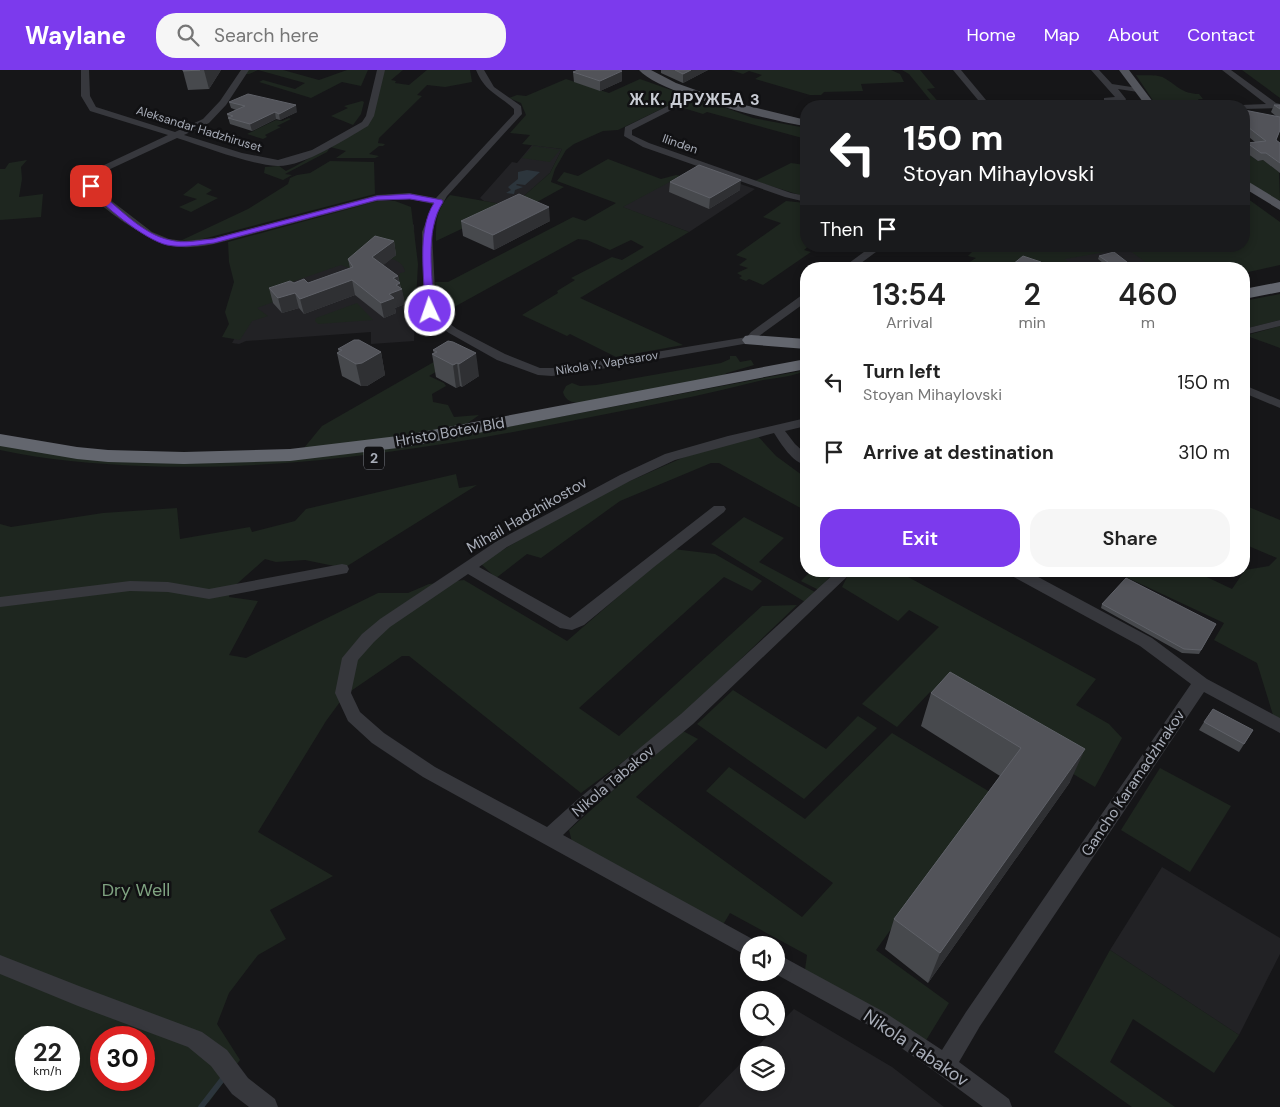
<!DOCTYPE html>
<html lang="en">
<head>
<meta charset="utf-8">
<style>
	:root { --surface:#fff; --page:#f6f6f6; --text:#222; --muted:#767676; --accent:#7c3aed }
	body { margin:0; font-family:"DM Sans",sans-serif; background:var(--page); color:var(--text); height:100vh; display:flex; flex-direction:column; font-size:19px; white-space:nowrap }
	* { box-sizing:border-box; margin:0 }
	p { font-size:16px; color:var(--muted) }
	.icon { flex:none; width:28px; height:28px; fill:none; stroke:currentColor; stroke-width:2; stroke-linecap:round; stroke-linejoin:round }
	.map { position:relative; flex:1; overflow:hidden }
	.panel { position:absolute; left:800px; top:192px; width:450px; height:315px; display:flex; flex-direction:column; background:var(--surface); border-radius:20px; box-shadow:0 2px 8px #0003 }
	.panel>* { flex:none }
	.top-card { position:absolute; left:800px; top:30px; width:450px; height:152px; border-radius:20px; box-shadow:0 2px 8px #0003; background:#202124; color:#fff; overflow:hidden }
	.controls { position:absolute; left:740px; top:866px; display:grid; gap:10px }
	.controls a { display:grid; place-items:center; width:45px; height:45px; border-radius:50%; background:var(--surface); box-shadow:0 2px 8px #0003; font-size:25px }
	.speed { position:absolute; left:15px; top:956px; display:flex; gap:10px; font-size:25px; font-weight:700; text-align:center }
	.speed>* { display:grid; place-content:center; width:65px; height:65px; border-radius:50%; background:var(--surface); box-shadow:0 2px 8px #0003; line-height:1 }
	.speed small { font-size:12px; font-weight:400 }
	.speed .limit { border:8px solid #d22; background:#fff; color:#111 }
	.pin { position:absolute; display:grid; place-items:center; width:42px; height:42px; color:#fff; margin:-21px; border-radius:10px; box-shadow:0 2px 8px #0006 }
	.me { position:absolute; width:55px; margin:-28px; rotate:357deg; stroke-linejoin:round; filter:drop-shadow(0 0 4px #0008) }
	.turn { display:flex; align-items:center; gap:18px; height:105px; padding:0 20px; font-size:22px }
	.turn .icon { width:65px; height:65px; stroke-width:2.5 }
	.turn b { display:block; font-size:35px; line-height:42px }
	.then { display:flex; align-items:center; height:48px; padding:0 20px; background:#0003; gap:10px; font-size:19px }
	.eta { display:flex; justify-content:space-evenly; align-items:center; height:85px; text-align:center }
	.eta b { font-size:30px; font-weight:600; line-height:35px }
	.button { display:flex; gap:10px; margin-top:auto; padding:10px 20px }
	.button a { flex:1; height:58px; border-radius:20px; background:var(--accent); color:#fff; font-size:20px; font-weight:600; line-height:58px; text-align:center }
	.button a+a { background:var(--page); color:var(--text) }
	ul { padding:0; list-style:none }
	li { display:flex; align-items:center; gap:15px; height:70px; padding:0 20px }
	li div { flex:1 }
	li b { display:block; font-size:19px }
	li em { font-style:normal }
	header { display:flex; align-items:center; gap:30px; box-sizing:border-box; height:70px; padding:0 25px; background:var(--accent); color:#fff }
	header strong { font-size:24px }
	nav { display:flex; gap:28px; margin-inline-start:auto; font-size:18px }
	.search { width:350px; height:45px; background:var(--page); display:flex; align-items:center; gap:12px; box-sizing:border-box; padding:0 18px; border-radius:20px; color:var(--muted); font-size:19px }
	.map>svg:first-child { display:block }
	.built { fill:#222225 }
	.green { fill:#1e261f; fill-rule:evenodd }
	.water { fill:#2c353c }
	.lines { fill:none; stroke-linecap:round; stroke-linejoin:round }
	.stream { stroke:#2c353c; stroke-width:5.5 }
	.minor { fill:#37383d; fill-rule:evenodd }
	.major { fill:#53555c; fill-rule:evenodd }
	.highway { fill:#63666e; fill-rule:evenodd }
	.wall { fill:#47494d }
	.shaded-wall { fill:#2f3033 }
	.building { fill:#525359; stroke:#5f6168 }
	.route { fill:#7c3aed; stroke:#51269a }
	.labels { text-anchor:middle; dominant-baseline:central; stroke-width:5; stroke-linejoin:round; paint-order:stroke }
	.far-street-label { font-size:12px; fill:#a8adb8; stroke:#111113 }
	.shield { fill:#111113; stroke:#7b7e86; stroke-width:1 }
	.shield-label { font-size:14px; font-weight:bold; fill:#a8adb8 }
	.street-label { font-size:15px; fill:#a8adb8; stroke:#111113 }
	.far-district-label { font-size:16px; font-weight:bold; letter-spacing:1px; fill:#c9ccd4; stroke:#111113 }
	.near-park-label { font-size:18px; fill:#7fa381; stroke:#111113 }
	.near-street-label { font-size:18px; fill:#a8adb8; stroke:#111113 }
</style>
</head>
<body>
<header>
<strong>Waylane</strong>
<div class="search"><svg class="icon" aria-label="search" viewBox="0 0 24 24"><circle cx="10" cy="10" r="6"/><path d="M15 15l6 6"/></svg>Search here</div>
<nav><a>Home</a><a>Map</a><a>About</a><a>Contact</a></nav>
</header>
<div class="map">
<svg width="1280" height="1037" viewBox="0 0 1280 1037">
	<rect width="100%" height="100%" fill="#161618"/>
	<g class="built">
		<path d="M532,75L562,79L550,103L517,132L501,134L484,131L480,128L512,92L517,93Z"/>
		<path d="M694,98L755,119L689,162L622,137Z"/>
		<path d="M387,134L414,155L416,226L414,271L371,274V262L246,271L239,274L232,273L251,239Z"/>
		<path d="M1052,176H1131L1166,199H1013Z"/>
		<path d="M1162,797L1280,868V884L1239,965L1110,880Z"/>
		<path d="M794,939L892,997L944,1037H698L749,985V1012H776V985H749Z"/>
	</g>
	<g class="green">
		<path d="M246,0H283L319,10L347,0H368L361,16L342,12L311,28L259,12L263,10L295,19L305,13L258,0L249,4H244Z"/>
		<path d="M384,0H403L391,10L396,11L395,13L409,15L427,0H470L472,12L445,17L427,15L417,25L422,26L379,68L378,73L385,74L383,76H379L369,84L379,86L375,88H336L346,81L330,77L327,82L285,104L292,105L283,110L264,103L265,97L279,96L286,101L294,97L367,54Z"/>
		<path d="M731,0H891L900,4L904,12L861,14L863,21L824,22L821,25H810L755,9L762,5L749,1L743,4Z"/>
		<path d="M902,0H920L935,18L927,19L942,36H935L909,4Z"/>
		<path d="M1242,0H1280V28Z"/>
		<path d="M1136,5C1144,6 1158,4 1164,8C1177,15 1182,24 1199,24L1203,29H1198L1201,33L1170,35L1154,32Z"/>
		<path d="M566,9L609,23L640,9L688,26L618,60L603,61L574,74L566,80L555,99L551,112L564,117L537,132L474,153L436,171C436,152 436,139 450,125L501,134L517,132L550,103L562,79L522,74L530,65L510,63L526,45L521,33L509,28L517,25L526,26Z"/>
		<path d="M362,31L364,32L361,44L353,55L331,46L348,38L344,36Z"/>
		<path d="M693,31L713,33L753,48L806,58V69L707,42L703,44L680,37Z"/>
		<path d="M289,48L291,49L277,56L281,57L265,65L267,67L263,69L247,64L276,50L282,51Z"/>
		<path d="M533,76L560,80L550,92L522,88Z"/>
		<path d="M1244,81L1258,91L1263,90L1279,102L1280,130L1270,129L1244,111Z"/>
		<path d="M608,89L661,109L676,105L681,106L623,137L689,162L580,228L683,275L616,287L570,264L567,266L522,245L558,223L557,221L575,210L571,208L612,187L622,190L644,177L631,170L610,180L587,170L578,169L436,247L435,212H448L573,147L585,151L616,133L557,111L564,102L578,106Z"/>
		<path d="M27,90L21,97L22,109L19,127L43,124L41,147L0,150V99H5L9,93Z"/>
		<path d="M330,91L374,92L375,124L195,171H180L248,139L288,114L290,108L297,105L310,103Z"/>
		<path d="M791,93L805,95L806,97V127L755,111Z"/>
		<path d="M198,113L212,120L206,124L218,128L191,142L179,137L197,129L183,125Z"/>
		<path d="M1244,126L1280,152V195L1244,203V199H1155L1129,180H1117L1065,189L1069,193L1049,199L1024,190L1013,199H976L978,197L968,193L976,188L968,186L972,182L956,176H1244Z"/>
		<path d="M378,131H395L411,137L418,194L415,250H408L405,234L399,230L398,209L400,203L405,202C404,195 399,191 392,189L352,199L341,195L286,214L298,223L257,238L268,246L252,251L240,270L222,267L229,254L225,242L234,212L229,192L228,172Z"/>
		<path d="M786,131L806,133V176H809L804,180L811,182L763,215L749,209L746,211L739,208L742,206L737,203L748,198L739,195L747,189L736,185L781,153L763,147Z"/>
		<path d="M1280,224V250L1244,259V231Z"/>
		<path d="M357,233L373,250L318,254L315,251L316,248Z"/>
		<path d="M1280,256V278L1247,266L1244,269V266Z"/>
		<path d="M460,277L470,281L429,306L444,313L446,316L432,324L433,332L448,335L454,347L479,345L461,358L312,380L304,378L322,356Z"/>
		<path d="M730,286H736L740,292L751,290L754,295L727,303L715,309L586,333C575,333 566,333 563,322L566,316L572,313L580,316L596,315L721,293L730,289Z"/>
		<path d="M806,300C797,306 776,308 763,310C733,317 702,325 671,331C498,366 320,403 143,396C94,394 47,390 0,380V374L122,391L443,369Z"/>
		<path d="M755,363L776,386L806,408V441L719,393H711L620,431L541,488L527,484L496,508L480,493L596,426L682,388Z"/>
		<path d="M456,404L459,418L477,415L344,498L305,490L276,492L265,489L230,520L229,527L258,531L229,585L246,588L378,523H408L429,514L464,510L567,571L673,479L715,484L762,511L752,521L724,507L579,638L619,666L762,536L797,535L671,656L581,723L409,586H402L345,625L326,651L258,762L333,806L270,840L286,869L258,885L229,923L217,954L240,990L209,1032L202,1037H0V454L11,457L103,443L177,438L180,469L250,457L252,462L295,451L306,439ZM26,968H69V1010H26ZM101,968H144V1010H101Z"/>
		<path d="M1244,435L1280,450V649L1273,645L1257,593L1214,570L1224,553L1113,501H1194L1232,519L1245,500L1269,496L1277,488L1244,474Z"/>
		<path d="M744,447L784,468L759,492L815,522L805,532L711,474Z"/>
		<path d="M811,501H834L819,520L801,511Z"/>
		<path d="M850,501H897L1096,609L1076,635L1109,654L1122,668L1095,717L1006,664L930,622L897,657L862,634L939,557L909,540L898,551L842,517Z"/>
		<path d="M733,620L826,679L858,646L877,658L804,729L697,654Z"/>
		<path d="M683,661L698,669L636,727L802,847L833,813L706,721L729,697L805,749L892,663L990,722L876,880L949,933L925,972L805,900L807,885L730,843L721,858L573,776L569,760L651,686Z"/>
		<path d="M1160,698L1231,736L1190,802L1121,760Z"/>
		<path d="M1110,880L1239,965L1214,1003L1133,949L1110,992L1175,1037H1132L1054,982Z"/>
	</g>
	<path class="water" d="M527,100L540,102L525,115L517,114L516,115L523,117L515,120L514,124L506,123L511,120L508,117L518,109V102Z"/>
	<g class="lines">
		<path class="stream" d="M201,1037L225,1006"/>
		<g class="minor">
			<path d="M81,0H89L90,26L96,37L175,62L203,49L220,31L241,0H249L226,35L209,53L184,65L242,83L278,90L312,80L362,52L366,46L377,0H385L374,46L368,56C345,69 304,97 277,96C248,94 205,77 177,68L106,101L97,109L96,116L100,122L152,162L169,169L184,171L214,168L377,125L409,123L436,128L514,44V39C498,24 485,22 476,0H484L494,17L521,36L522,44L447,126L439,140L432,162L436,241L438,245L457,259L505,284L540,298H552L589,293L747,267L751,262L802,225L806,224V232L759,266L755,272L589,301L552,306L538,305L497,290L449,263L429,249L424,241L422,162L433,134L409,129L377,131L218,173C202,177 183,179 167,175C150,171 90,133 86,116C86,113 87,111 87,108L100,97L168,65L90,41L81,26Z"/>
			<path d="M953,0H961L991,36H983Z"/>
			<path d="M1091,0H1099L1112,14L1138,18L1142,20L1138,22L1118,19L1126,29L1125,31L1104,32V28L1115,27Z"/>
			<path d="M1222,0H1231L1276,33L1280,34V38L1244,39V36L1241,35L1266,34Z"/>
			<path d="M696,22L703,24L632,60V65L649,73L791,123L806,126V132L785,127L643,77L624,66L625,57Z"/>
			<path d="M872,176H884L853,199H841Z"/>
			<path d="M1280,250V256L1244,265V259Z"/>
			<path d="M1244,315L1280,330V338L1244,323Z"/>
			<path d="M806,348V356L785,361L795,374L806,384V395C792,392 782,375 774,363L675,390L630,411L507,477L479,497L570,548L714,436H724L726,439L724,442L654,497L584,555L572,560L560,558L468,504L390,557L374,572L358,590L351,623L360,642L384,663L435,697L547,757L577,730L681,644L837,501H853L693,654L589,740L563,765L756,871L758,875H749V887L423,707L372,673L348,651L335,623L342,588L362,564L380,549L497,471L620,405L665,384L728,366Z"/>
			<path d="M342,494L347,495L349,499L347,503L209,529L168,522L130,521L0,537V527L130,511L168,512L209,519Z"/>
			<path d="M1008,501H1027L1152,568L1207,609L1280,648V663L1204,622L980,956L959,992L1009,1029L1012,1037H983L937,1003L870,956L772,902H776V885L783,887L884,942L942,980L966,942L1191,614L1140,576L1010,505Z"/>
			<path d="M0,885L79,916L202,962L227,980L248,1008L275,1029L278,1037H249L232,1024L211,996L188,977L78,936L0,904Z"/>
		</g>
		<g class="major">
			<path d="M639,0H651L676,13L724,30L806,50V56C772,51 660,24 639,0Z"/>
			<path d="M1119,0H1129L1156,36H1146Z"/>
			<path d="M1244,109L1280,131V140L1244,118Z"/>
		</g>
		<g class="highway">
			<path d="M1280,212V222L1244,229V219Z"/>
			<path d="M751,265L806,269V279L745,274L742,270L745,266Z"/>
			<path d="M806,289V299L406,377L290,391L184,394L108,392L77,389L0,376V364L77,377L108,380L184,382L290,379L406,365Z"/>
		</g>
	</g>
	<g class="wall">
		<path d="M183,0H221L209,19L188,20L183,1Z"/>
		<path d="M661,0H708L683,13L661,3Z"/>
		<path d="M573,2L622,11L600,21L574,12Z"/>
		<path d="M229,32L297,42L280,50L276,49L252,61L230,54L227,44L236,40L231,38Z"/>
		<path d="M1274,35H1280V60L1276,70L1280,73V103L1263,90L1258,91L1244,81L1247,73L1255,72L1244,63V40L1277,47L1271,42Z"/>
		<path d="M670,112L740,120L709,139L669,122Z"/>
		<path d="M461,151H550L494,180L463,166Z"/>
		<path d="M394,171L396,185L383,195L398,206L405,234L395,238L396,243L384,248L355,225L304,244L299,238L282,243L273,233L269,218L294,213H308L350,198L348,189Z"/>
		<path d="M1099,186L1136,199L1103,193L1098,189Z"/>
		<path d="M448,271L479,306L462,317L460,316L456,318L436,307L432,284H434L433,280Z"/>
		<path d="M338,279L381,282L385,305L367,316H361L342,306L337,283L339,282Z"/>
		<path d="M1102,534L1216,554L1199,584L1182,583L1101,538Z"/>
		<path d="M950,602L1070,712L928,913L885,879L894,849L1000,706L921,656L931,623Z"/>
		<path d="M1204,652L1253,660L1239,682L1199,660Z"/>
	</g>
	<g class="shaded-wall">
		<path d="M204,0H221L209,19Z"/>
		<path d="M691,0H708L683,13V4Z"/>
		<path d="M622,1V11L600,21V11Z"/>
		<path d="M296,35L297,42L280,50L279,44Z"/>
		<path d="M275,42L276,49L252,61L250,54Z"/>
		<path d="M741,110L740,120L709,139L710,128Z"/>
		<path d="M549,137L550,151L494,180L493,165Z"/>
		<path d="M394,171L396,185L375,202L372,187Z"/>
		<path d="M1041,192L1039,199H1032Z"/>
		<path d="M398,206L401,220L402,219L405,234L395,238L396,243L384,248L381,233L389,224L393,208Z"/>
		<path d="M352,210L355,225L304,244L300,229Z"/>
		<path d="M295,223L299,238L282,243L278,228Z"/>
		<path d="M381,282L385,305L367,316H361L356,294Z"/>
		<path d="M476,283L479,306L462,317L459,294Z"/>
		<path d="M457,293L460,316L456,318L453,295Z"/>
		<path d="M1085,679L1070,712L928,913L940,883Z"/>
	</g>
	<g class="building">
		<path d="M183,0H200L183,1Z"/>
		<path d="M578,0H618L622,1L600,11L573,2Z"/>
		<path d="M675,0H691L683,4Z"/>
		<path d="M248,24L296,35L279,44L275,42L250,54L228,48L233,46L227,44L245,36L229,32Z"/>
		<path d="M1274,35H1280V39Z"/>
		<path d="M1244,40L1280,47V60L1276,70L1280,73V93L1266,83H1261L1247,73L1266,71L1244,54Z"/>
		<path d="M699,95L741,110L710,128L670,112Z"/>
		<path d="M519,124L549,137L493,165L461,151Z"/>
		<path d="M375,166L394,171L372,187L398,206L393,208L400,213L396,215L402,219L389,224L394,228L381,233L352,210L300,229L295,223L278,228L269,218L290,211L294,213L304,209L308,213L353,197L348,189Z"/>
		<path d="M1114,182L1136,199H1075L1108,192L1099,186Z"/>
		<path d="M1023,186L1041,192L1032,199H1007Z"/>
		<path d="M354,270H359L381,282L362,293L356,294L337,283L342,280L338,279Z"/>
		<path d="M448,271L453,272L476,283L459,294L457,293L453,295L432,284L437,282L433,280Z"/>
		<path d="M1126,508L1216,554L1201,580L1184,579L1102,534Z"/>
		<path d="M950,602L1085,679L940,883L894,849L1021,678L931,623Z"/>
		<path d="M1213,639L1253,660L1244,674L1204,652Z"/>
	</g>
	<path class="route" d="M88,114H93L99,122C120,139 144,165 170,170C184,174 199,170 213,169L377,126L410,124L442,130L443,132C424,161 433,207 434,241L430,243L425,241C425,209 416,161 434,133L410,129L377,130L214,173C198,175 183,178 167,175C145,170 100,134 87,116Z"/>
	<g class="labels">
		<g class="far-street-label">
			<text transform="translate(199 59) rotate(17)">Aleksandar Hadzhiruset</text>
			<text transform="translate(680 74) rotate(19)">Ilinden</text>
			<text transform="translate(607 293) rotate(-9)">Nikola Y. Vaptsarov</text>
		</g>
		<rect class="shield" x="364" y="376.5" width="20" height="23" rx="4"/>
		<g class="shield-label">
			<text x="374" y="388">2</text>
		</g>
		<g class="street-label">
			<text transform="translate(450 362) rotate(-10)">Hristo Botev Bld</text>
			<text transform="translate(527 445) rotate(-30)">Mihail Hadzhikostov</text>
			<text transform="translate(613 711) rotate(-40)">Nikola Tabakov</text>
			<text transform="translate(1133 713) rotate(-56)">Gancho Karamadzhrakov</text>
		</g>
		<g class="far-district-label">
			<text x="695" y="29">Ж.К. ДРУЖБА 3</text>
		</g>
		<g class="near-park-label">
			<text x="136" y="820">Dry Well</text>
		</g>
		<g class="near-street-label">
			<text transform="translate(916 978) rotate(34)">Nikola Tabakov</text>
		</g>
	</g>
</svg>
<div class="controls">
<a><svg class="icon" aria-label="sound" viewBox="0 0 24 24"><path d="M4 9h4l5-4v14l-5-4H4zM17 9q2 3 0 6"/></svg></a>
<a><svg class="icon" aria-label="search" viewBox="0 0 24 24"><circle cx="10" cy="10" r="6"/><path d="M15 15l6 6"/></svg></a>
<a><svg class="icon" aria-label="layers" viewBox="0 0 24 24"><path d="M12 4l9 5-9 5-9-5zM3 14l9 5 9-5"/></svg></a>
</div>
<div class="speed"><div>22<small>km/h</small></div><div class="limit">30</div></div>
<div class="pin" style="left:91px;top:116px;background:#d93025"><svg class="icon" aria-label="arrive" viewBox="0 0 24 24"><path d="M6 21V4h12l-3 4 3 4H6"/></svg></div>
<svg class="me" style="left:430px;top:241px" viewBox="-20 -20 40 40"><circle r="17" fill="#7c3aed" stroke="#fff" stroke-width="3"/><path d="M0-11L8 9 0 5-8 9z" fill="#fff"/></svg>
<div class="top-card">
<div class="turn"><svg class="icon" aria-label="left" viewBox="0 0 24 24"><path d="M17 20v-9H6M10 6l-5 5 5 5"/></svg><div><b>150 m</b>Stoyan Mihaylovski</div></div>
<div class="then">Then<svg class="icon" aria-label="arrive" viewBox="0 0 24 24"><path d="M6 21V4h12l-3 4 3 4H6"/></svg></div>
</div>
<section class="panel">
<div class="eta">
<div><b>13:54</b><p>Arrival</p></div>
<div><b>2</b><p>min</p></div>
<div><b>460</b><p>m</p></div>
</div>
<ul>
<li><svg class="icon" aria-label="left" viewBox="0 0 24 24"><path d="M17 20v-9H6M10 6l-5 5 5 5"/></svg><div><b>Turn left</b><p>Stoyan Mihaylovski</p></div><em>150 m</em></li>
<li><svg class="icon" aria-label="arrive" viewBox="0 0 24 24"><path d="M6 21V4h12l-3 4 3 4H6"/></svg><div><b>Arrive at destination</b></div><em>310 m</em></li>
</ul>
<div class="button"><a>Exit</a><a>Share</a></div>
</section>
</div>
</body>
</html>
